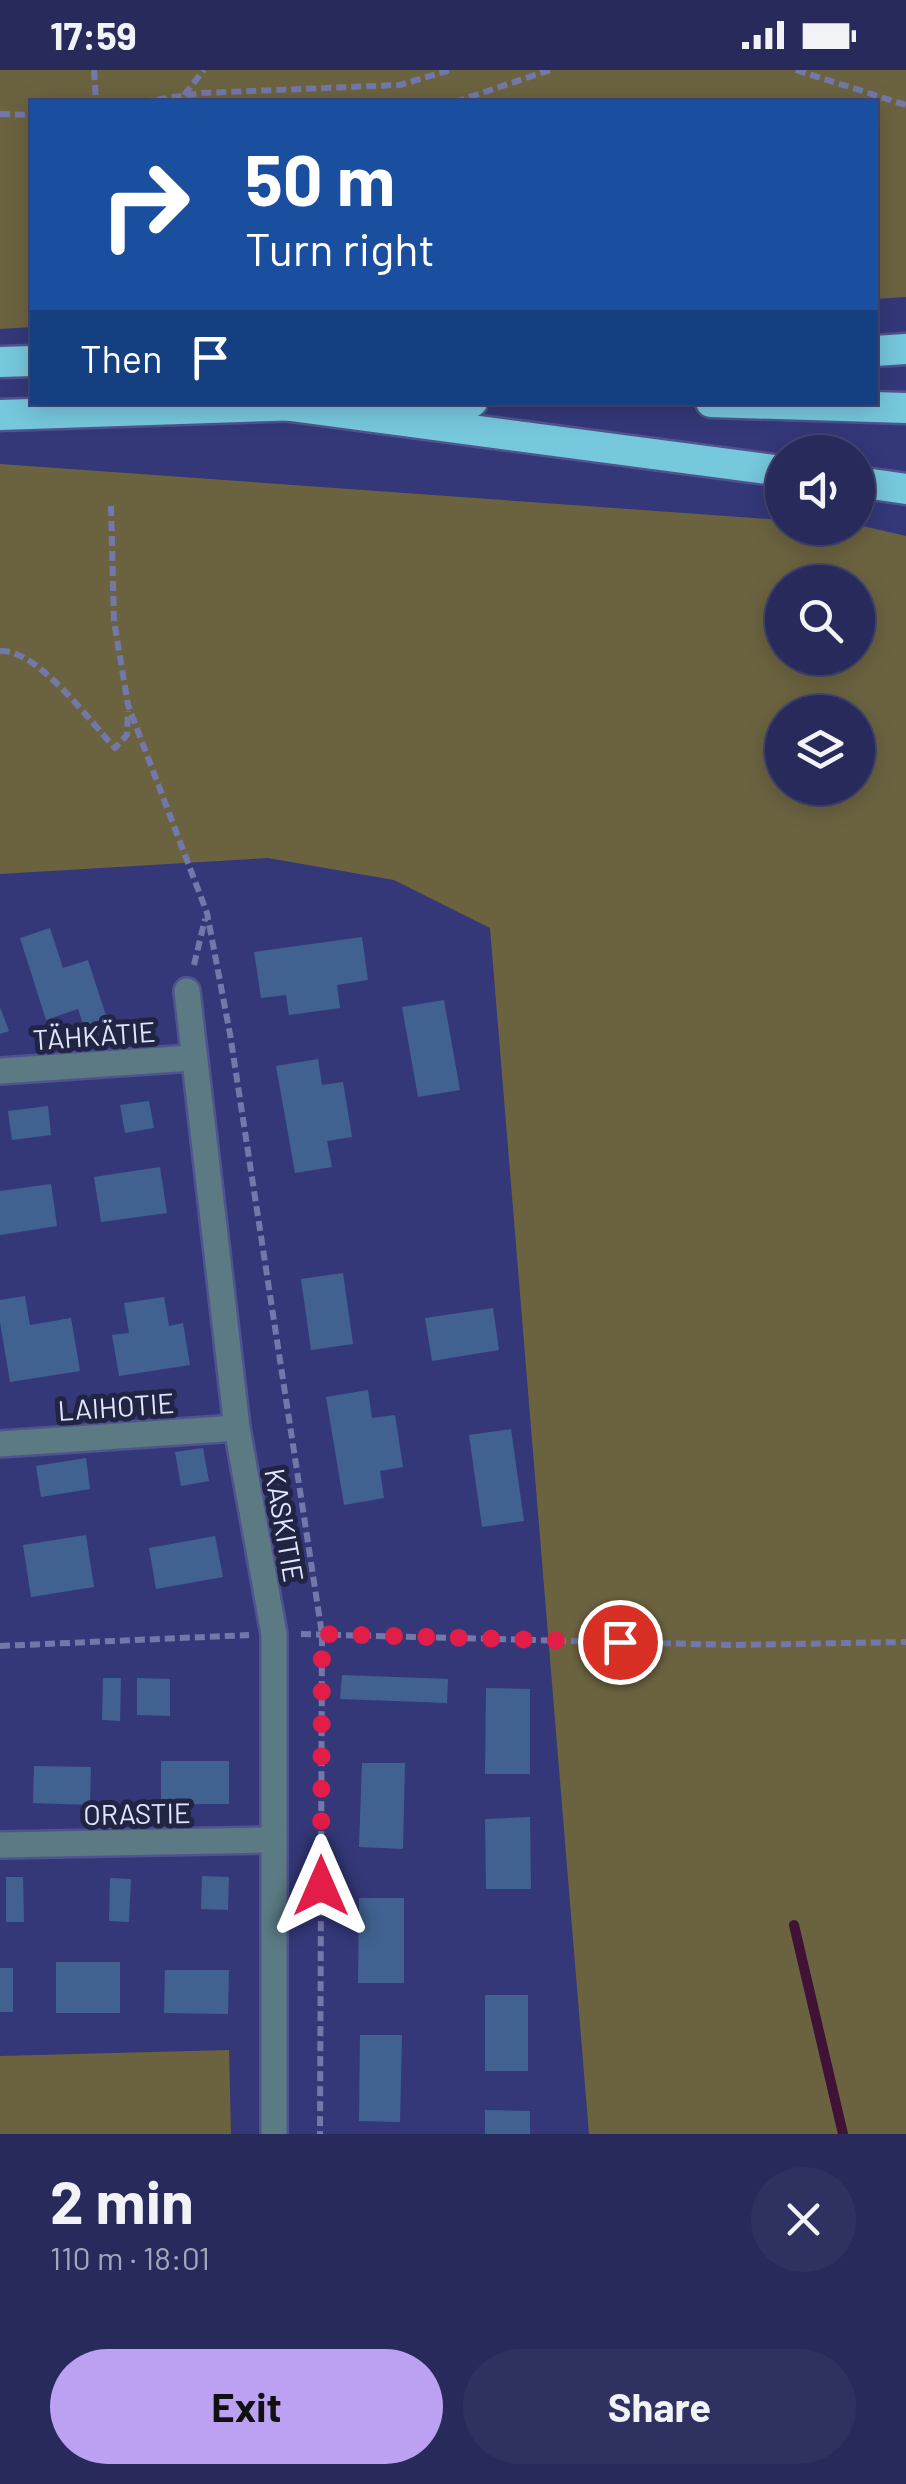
<!DOCTYPE html>
<html lang="en">
<head>
<meta charset="utf-8">
<style>
	:root { --surface:#272a5b; --page:#2f3261; --text:#f1f3f6; --muted:#a4a7bb; --line:#434671; --accent:#bca0f2 }
	body { margin:0; font-family:Barlow,sans-serif; background:var(--page); color:var(--text); height:100vh; display:flex; flex-direction:column; font-size:38px; white-space:nowrap }
	* { box-sizing:border-box; margin:0 }
	p { font-size:32px; color:var(--muted) }
	.icon { flex:none; width:55px; height:55px; fill:none; stroke:currentColor; stroke-width:2; stroke-linecap:round; stroke-linejoin:round }
	.map { position:relative; height:2064px; overflow:hidden }
	.sheet { display:flex; flex-direction:column; background:var(--surface); flex:1 }
	.sheet>* { flex:none }
	.hud { position:absolute; left:30px; top:30px; width:848px; height:305px; border-radius:0px; box-shadow:0 5px 25px #0003,0 0 0 2px var(--line); background:#1a4fa0; color:#fff; overflow:hidden }
	.buttons { position:absolute; left:765px; top:365px; display:grid; gap:20px }
	.buttons a { display:grid; place-items:center; width:110px; height:110px; border-radius:50%; background:var(--surface); box-shadow:0 5px 25px #0003,0 0 0 2px var(--line); font-size:50px }
	.pin { position:absolute; display:grid; place-items:center; width:85px; height:85px; color:#fff; margin:-42px; border:5px solid #fff; border-radius:50%; box-shadow:0 2px 10px #0007 }
	.me { position:absolute; width:110px; margin:-55px; rotate:0deg; stroke-linejoin:round; filter:drop-shadow(0 0 8px #0008) }
	.turn { display:flex; align-items:center; gap:35px; height:210px; padding:0 50px; font-size:45px }
	.turn .icon { width:130px; height:130px; stroke-width:2.5 }
	.turn b { display:block; font-size:70px; line-height:85px }
	.then { display:flex; align-items:center; height:95px; padding:0 50px; background:#0003; gap:20px; font-size:38px }
	.round { display:grid; place-items:center; flex:none; width:105px; height:105px; border-radius:52px; background:var(--page) }
	.headline { display:flex; align-items:center; justify-content:space-between; height:170px; padding:0 50px }
	h1 { font-size:60px; font-weight:700; line-height:75px }
	.button { display:flex; gap:20px; margin-top:auto; padding:20px 50px }
	.button a { flex:1; height:115px; border-radius:60px; background:var(--accent); color:#111; font-size:40px; font-weight:700; line-height:115px; text-align:center }
	.button a+a { background:var(--page); color:var(--text) }
	.status { display:flex; justify-content:space-between; align-items:center; height:70px; padding:0 50px; background:var(--surface); direction:ltr }
	.status svg { height:28px; fill:currentColor }
	.map>svg:first-child { display:block }
	.green { fill:#6b6340; fill-rule:evenodd }
	.lines { fill:none; stroke-linecap:round; stroke-linejoin:round }
	.stream { stroke:#3f1236; stroke-width:10 }
	.building { fill:#416291 }
	.minor-casing { stroke:#50548e; stroke-width:30 }
	.highway-casing { stroke:#50548e; stroke-width:35 }
	.path { stroke:#7378aa; stroke-width:6; stroke-dasharray:10 5; stroke-linecap:butt }
	.minor { stroke:#5b7a83; stroke-width:25 }
	.highway { stroke:#76c8dd; stroke-width:30 }
	.route { stroke:#e11d48; stroke-width:18; stroke-dasharray:0 32.4 }
	.labels { text-anchor:middle; dominant-baseline:central; stroke-width:10; stroke-linejoin:round; paint-order:stroke }
	.street-label { font-size:28px; fill:#e1e6fe; stroke:#212442 }
</style>
</head>
<body>
<div class="status"><b>17:59</b><svg viewBox="0 0 49 12"><path d="M0 12V9h3v3zM5 12V6h3v6zM10 12V3h3v9zM15 12V0h3v12zM26 1h20v11H26zM47 4h2v5h-2z"/></svg></div>
<div class="map">
<svg width="906" height="2064" viewBox="0 0 906 2064">
	<rect width="100%" height="100%" fill="#343879"/>
	<g class="green">
		<path d="M0,0H906V227L875,229V32H32V257L0,259Z"/>
		<path d="M0,394L782,450V458L858,455L906,466V2064H589L490,858L394,810L268,788L0,804ZM858,512V588H782V512ZM858,642V718H782V642Z"/>
		<path d="M229,1980L231,2064H0V1986Z"/>
	</g>
	<g class="lines">
		<path class="stream" d="M794,1855L843,2064"/>
	</g>
	<g class="building">
		<path d="M50,858L63,898L88,890L110,958L87,966L78,939L46,950L20,868Z"/>
		<path d="M362,867L368,910L337,915L340,938L289,945L286,925L261,928L254,882Z"/>
		<path d="M444,930L460,1020L418,1027L402,937Z"/>
		<path d="M0,937L9,961L0,964Z"/>
		<path d="M318,989L322,1015L343,1012L352,1067L327,1071L332,1097L295,1103L276,996Z"/>
		<path d="M149,1031L154,1058L125,1063L120,1035Z"/>
		<path d="M48,1036L51,1065L12,1070L8,1041Z"/>
		<path d="M160,1097L167,1143L101,1152L94,1107Z"/>
		<path d="M51,1114L57,1156L0,1165V1121Z"/>
		<path d="M343,1203L353,1274L311,1280L301,1209Z"/>
		<path d="M25,1226L30,1255L71,1248L80,1301L10,1312L0,1252V1230Z"/>
		<path d="M164,1227L169,1256L183,1253L190,1295L119,1306L112,1265L129,1263L124,1233Z"/>
		<path d="M493,1238L499,1280L432,1291L425,1248Z"/>
		<path d="M368,1320L372,1348L395,1345L403,1397L380,1401L384,1428L344,1435L326,1327Z"/>
		<path d="M511,1359L524,1451L482,1457L469,1365Z"/>
		<path d="M203,1378L209,1411L181,1416L175,1382Z"/>
		<path d="M86,1388L90,1419L41,1427L36,1396Z"/>
		<path d="M86,1465L94,1517L31,1527L23,1475Z"/>
		<path d="M215,1466L223,1507L156,1519L149,1478Z"/>
		<path d="M342,1605L448,1609L447,1633L340,1629Z"/>
		<path d="M103,1608H121L120,1651L102,1650Z"/>
		<path d="M137,1608L170,1609V1646L137,1645Z"/>
		<path d="M486,1618L530,1619V1704H485Z"/>
		<rect x="161" y="1691" width="68" height="43"/>
		<path d="M362,1693H405L403,1779L359,1777Z"/>
		<path d="M34,1696L91,1697L90,1735L33,1733Z"/>
		<path d="M530,1747L531,1819H486L485,1749Z"/>
		<path d="M202,1806L229,1807L228,1840L201,1839Z"/>
		<path d="M6,1807H23L24,1852H6Z"/>
		<path d="M110,1808L131,1809L129,1852L109,1851Z"/>
		<path d="M359,1828H404V1913H358Z"/>
		<rect x="56" y="1892" width="64" height="51"/>
		<rect x="0" y="1898" width="13" height="44"/>
		<path d="M165,1900H229L228,1944L164,1943Z"/>
		<rect x="485" y="1925" width="43" height="76"/>
		<path d="M360,1965H402L400,2052L359,2051Z"/>
		<path d="M485,2040L530,2041V2064H485Z"/>
	</g>
	<g class="lines">
		<defs>
			<g id="minor">
				<path d="M187,921L237,1358L274,1564V2064"/>
				<path d="M0,1001L192,988"/>
				<path d="M0,1374L237,1358"/>
				<path d="M0,1775L274,1770"/>
			</g>
			<g id="highway">
				<path d="M875,281L906,279"/>
				<path d="M0,292L32,291"/>
				<path d="M711,332L906,338"/>
				<path d="M388,334L472,332"/>
				<path d="M283,335L782,401"/>
				<path d="M0,345L302,335"/>
				<path d="M858,412L906,419"/>
			</g>
		</defs>
		<use href="#minor" class="minor-casing"/>
		<use href="#highway" class="highway-casing"/>
		<g class="path">
			<path d="M94,0L96,32"/>
			<path d="M796,0L906,35"/>
			<path d="M184,25L204,0"/>
			<path d="M142,32L202,23L400,15L450,0"/>
			<path d="M455,32L550,0"/>
			<path d="M0,44L32,45"/>
			<path d="M111,436L114,551L128,635L207,843L230,964L322,1564L320,2064"/>
			<path d="M0,581C38,579 90,652 115,678L127,665L128,641"/>
			<path d="M194,895L205,849"/>
			<path d="M301,1564L731,1575L906,1572"/>
			<path d="M0,1576L249,1565"/>
			<path d="M297,1816H321"/>
		</g>
		<use href="#minor" class="minor"/>
		<use href="#highway" class="highway"/>
	</g>
	<g class="lines">
		<path class="route" d="M321,1816L322,1564L620,1572"/>
	</g>
	<g class="labels">
		<g class="street-label">
			<text transform="translate(94 965) rotate(-4)">TÄHKÄTIE</text>
			<text transform="translate(116 1336) rotate(-4)">LAIHOTIE</text>
			<text transform="translate(285 1455) rotate(80)">KASKITIE</text>
			<text transform="translate(137 1743) rotate(-1)">ORASTIE</text>
		</g>
	</g>
</svg>
<div class="buttons">
<a><svg class="icon" aria-label="sound" viewBox="0 0 24 24"><path d="M4 9h4l5-4v14l-5-4H4zM17 9q2 3 0 6"/></svg></a>
<a><svg class="icon" aria-label="search" viewBox="0 0 24 24"><circle cx="10" cy="10" r="6"/><path d="M15 15l6 6"/></svg></a>
<a><svg class="icon" aria-label="layers" viewBox="0 0 24 24"><path d="M12 4l9 5-9 5-9-5zM3 14l9 5 9-5"/></svg></a>
</div>
<div class="pin" style="left:620px;top:1572px;background:#d93025"><svg class="icon" aria-label="arrive" viewBox="0 0 24 24"><path d="M6 21V4h12l-3 4 3 4H6"/></svg></div>
<svg class="me" style="left:321px;top:1816px" viewBox="-20 -20 40 40"><path d="M0-17L14 15 0 8-14 15z" fill="#e11d48" stroke="#fff" stroke-width="4"/></svg>
<div class="hud">
<div class="turn"><svg class="icon" aria-label="right" viewBox="0 0 24 24"><path d="M7 20v-9h11M14 6l5 5-5 5"/></svg><div><b>50 m</b>Turn right</div></div>
<div class="then">Then<svg class="icon" aria-label="arrive" viewBox="0 0 24 24"><path d="M6 21V4h12l-3 4 3 4H6"/></svg></div>
</div>
</div>
<section class="sheet">
<div class="headline"><div><h1>2 min</h1><p>110 m · 18:01</p></div><a class="round"><svg class="icon" aria-label="close" viewBox="0 0 24 24"><path d="M6 6l12 12M18 6L6 18"/></svg></a></div>
<div class="button"><a>Exit</a><a>Share</a></div>
</section>
</body>
</html>
